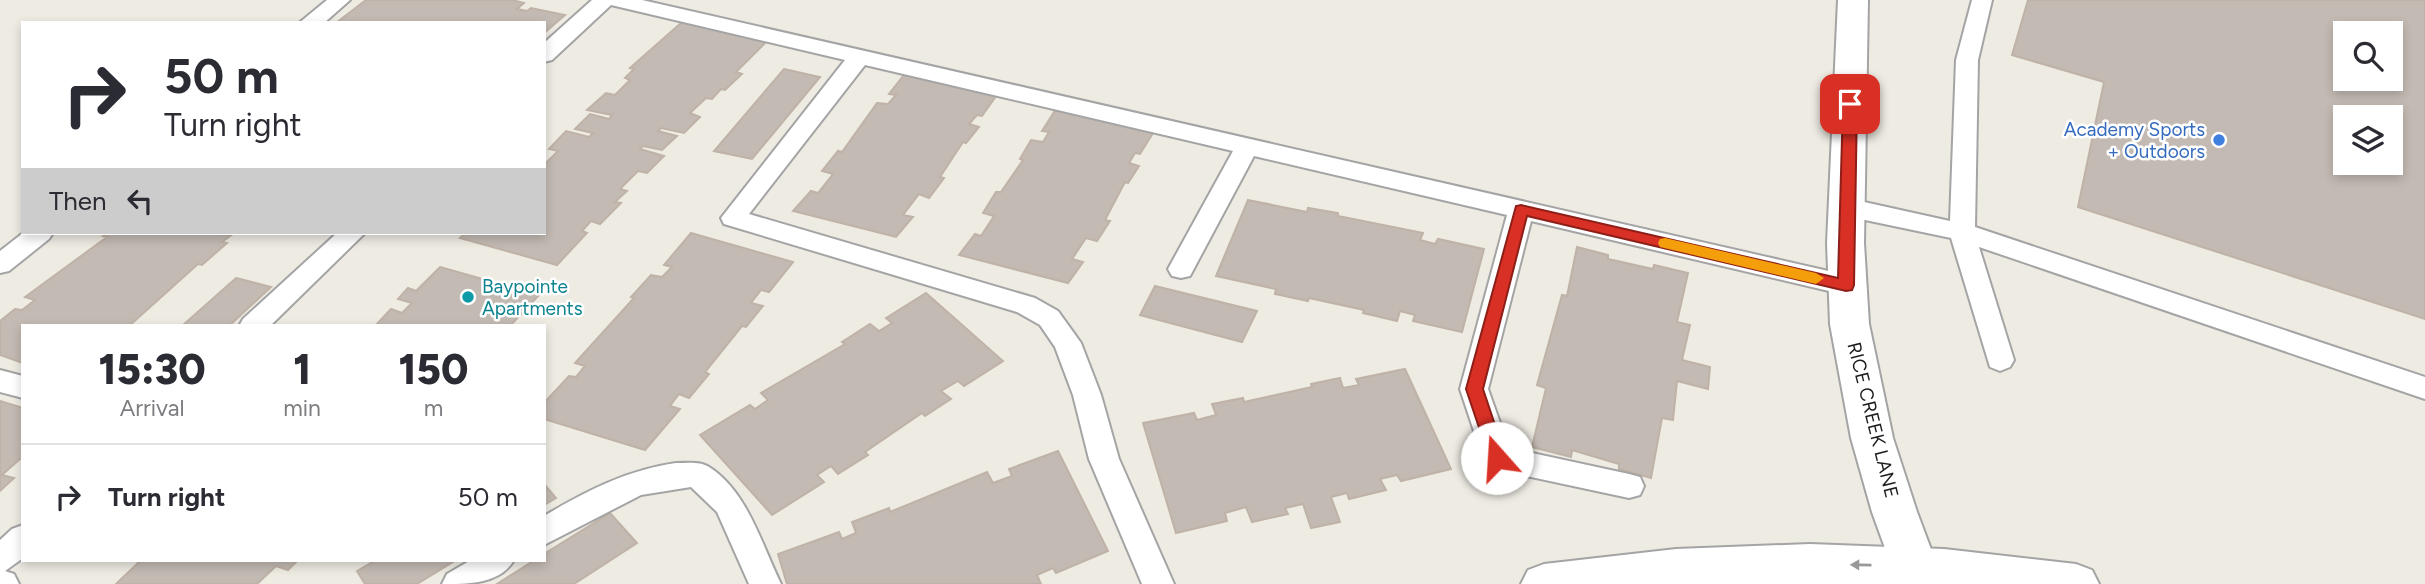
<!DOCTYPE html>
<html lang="en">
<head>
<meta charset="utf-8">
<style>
	:root { --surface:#fff; --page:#f7f7f7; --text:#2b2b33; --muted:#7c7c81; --line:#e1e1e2 }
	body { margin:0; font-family:Figtree,sans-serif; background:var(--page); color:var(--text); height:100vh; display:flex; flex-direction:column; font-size:26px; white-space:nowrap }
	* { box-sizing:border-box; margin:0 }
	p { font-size:23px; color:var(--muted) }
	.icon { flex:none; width:38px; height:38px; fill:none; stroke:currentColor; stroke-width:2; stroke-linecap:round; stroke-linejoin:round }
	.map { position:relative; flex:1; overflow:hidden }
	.drawer { position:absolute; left:21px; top:324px; width:525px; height:238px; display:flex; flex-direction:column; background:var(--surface); border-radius:0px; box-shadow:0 4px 10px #0003 }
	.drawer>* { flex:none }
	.top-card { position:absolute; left:21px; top:21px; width:525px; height:214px; border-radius:0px; box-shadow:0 4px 10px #0003; background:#fff; color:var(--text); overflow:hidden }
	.fabs { position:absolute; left:2333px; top:21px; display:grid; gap:14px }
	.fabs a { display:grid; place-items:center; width:70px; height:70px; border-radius:0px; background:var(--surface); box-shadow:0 4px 10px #0003; font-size:35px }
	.pin { position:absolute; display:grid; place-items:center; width:60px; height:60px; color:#fff; margin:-30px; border-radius:14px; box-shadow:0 4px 10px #0006 }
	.me { position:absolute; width:77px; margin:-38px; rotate:341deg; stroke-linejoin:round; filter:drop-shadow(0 0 5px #0008) }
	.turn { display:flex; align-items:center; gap:24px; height:147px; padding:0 28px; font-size:32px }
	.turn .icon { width:91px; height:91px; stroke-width:2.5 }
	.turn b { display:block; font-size:49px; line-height:60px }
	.then { display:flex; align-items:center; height:66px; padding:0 28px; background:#0003; gap:14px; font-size:26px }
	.eta { display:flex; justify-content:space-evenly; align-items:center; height:119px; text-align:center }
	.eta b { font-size:42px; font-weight:800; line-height:49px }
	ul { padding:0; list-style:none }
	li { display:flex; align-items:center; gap:21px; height:105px; padding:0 28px; border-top:2px solid var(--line) }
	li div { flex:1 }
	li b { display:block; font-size:26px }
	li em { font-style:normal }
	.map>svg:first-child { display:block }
	.building { fill:#c3bab3; stroke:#bfb2a6; stroke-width:2; fill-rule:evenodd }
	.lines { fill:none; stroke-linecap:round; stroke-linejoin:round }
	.service-casing { stroke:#a4a4a4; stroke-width:4 }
	.minor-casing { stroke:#a4a4a4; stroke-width:4 }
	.tertiary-casing { stroke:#a4a4a4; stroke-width:4 }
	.service { fill:#fff; fill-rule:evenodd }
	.minor { fill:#fff; fill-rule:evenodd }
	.tertiary { fill:#fff; fill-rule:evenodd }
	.oneway { fill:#999 }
	.route { fill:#d93025; stroke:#8d1f18; stroke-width:2 }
	.slow { fill:#f59e0b }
	.shop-dot { fill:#3f7fe0; stroke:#fff; stroke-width:2.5 }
	.culture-dot { fill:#0f9aa8; stroke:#fff; stroke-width:2.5 }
	.labels { text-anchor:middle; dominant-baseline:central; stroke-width:5; stroke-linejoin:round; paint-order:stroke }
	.shop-label { font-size:19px; fill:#366cbe; stroke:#fff; text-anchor:end }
	.culture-label { font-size:19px; fill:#0d838f; stroke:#fff; text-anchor:start }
	.street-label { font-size:19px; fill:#1d1d1d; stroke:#fff }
</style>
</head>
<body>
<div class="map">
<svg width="2425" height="584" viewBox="0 0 2425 584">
	<rect width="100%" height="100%" fill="#eeebe3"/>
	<g class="building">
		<path d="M366,0H512L524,3L517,9L527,11L531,8L565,15L544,33V23H336Z"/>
		<path d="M2028,0H2425V319L2078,207L2104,82L2012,55ZM2345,33H2390V79H2345ZM2345,117H2390V163H2345Z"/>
		<path d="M682,22L766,42L736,72L742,74L725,90L721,89L712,99L706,98L690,113L700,117L684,133L661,128L658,131L677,136L662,150L643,146L640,149L664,156L647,173L638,171L620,189L627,191L615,202L621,203L600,224L591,221L582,231L587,233L557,265L460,238L465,233H544V165L558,151L549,149L566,131L589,137L593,133L575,129L590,114L609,119L612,115L587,110L606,93L615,95L630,80L625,78L634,69L630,68Z"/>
		<path d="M784,69L820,77L752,159L714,151Z"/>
		<path d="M907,71L999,92L982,116L977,115L969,124L979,127L966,143L963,142L940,177L944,178L929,198L919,194L903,215L913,217L896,237L793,211L811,191L818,193L833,174L822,171L838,151L842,152L877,103L888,104L896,95L889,94Z"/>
		<path d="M1058,106L1155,130L1140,154L1135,153L1129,163L1139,166L1128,183L1125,182L1105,220L1110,221L1097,241L1086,238L1072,259L1083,262L1068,283L959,255L975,234L981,236L994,216L983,213L996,192H1001L1023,160L1020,159L1031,140L1043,142L1049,132L1042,131Z"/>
		<path d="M1248,200L1307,212L1308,208L1338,213V216L1423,233L1420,240L1435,244L1438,239L1484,249L1462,332L1413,321L1415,315L1400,311L1397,321L1363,313L1364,310L1309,298L1308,301L1275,294L1276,289L1216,276Z"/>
		<path d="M108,233H234L222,242L227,243L202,265L198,264L129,326H23V363L0,355V321L15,309L22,310L35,300L25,297L107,237L103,236Z"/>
		<path d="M691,233L793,262L769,292L761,290L751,303L763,306L746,327L742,326L705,372L709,374L689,398L679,394L670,406L680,409L645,450L544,419V403L569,376L576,377L585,366L575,363L634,298L631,297L651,275L662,277L672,267L664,265Z"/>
		<path d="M1577,247L1608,255V259L1653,269L1654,265L1688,273L1677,322L1690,325L1682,360L1710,367L1708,389L1677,381L1673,420L1662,418L1651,478L1619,469V464L1572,450L1571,457L1532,447L1546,388L1537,385L1562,295L1567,296Z"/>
		<path d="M440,267L539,295L510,326H375L391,309L402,313L412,303L398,299L408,288L416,291Z"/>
		<path d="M236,278L271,287L229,326H182Z"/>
		<path d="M1155,286L1257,311L1242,342L1140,315Z"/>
		<path d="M926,293L1003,361L964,386L958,381L941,391L951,399L925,416L922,413L865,452L868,455L838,474L831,466L817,475L824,482L772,515L700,435L750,405L755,409L768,400L761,393L845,344L842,342L870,324L879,331L892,323L886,318Z"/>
		<path d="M1405,369L1451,469L1401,481L1397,475L1380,479L1386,490L1349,499L1347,493L1331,497L1340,522L1311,528L1303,504L1285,508L1288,514L1252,522L1246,507L1225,513L1227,521L1176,533L1143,423L1194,413L1197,420L1216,415L1212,404L1243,398L1244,402L1312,387L1311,384L1340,378L1343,388L1359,385L1356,379Z"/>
		<path d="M0,401L23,408V459H20L2,475L14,478L0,491Z"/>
		<path d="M1058,451L1108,551L1056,573L1053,568L1037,575L1041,584H787L778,554L839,532L842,539L856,533L852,522L889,508L890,512L987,472L993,483L1012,476L1009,469Z"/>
		<path d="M544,484L556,498L544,505Z"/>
		<path d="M610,513L637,543L574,584H497L535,560H544V554Z"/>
		<path d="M141,560H298L288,570L276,566L257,584H116Z"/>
		<path d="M376,560H456L417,584H365L357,571Z"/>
	</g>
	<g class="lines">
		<defs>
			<g id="service">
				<path d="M327,0H350L324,23H299Z"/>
				<path d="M592,0H642L1846,275L1855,278L1859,285L1855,292L1846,295L1531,221L1488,389L1509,448L1629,474L1640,477L1644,486L1640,495L1629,498L1498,470L1488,466L1483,458L1460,389L1507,215L1254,156L1190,276L1181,278L1172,276L1168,269L1233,151L865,65L749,214L1035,298L1058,311L1081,343L1101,395L1119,459L1174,584H1142L1089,459L1073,395L1055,347L1040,325L1017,312L724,224L721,218L845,60L611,5L552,60L544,62V43Z"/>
				<path d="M1972,0H1992L1978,60L1975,227L2425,377V399L1979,247L2014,360L2010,367L2000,371L1990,367L1951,238L1846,216L1837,213L1834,207L1837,201L1846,198L1950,221L1956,60Z"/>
				<path d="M23,233H53L49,239L9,271L0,273V251Z"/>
				<path d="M337,233H365L270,326H239L243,319Z"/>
				<path d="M0,370L23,376V398L0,392Z"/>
				<path d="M676,463C687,463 700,461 709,467C747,491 762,545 781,584H749L717,512L691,487L641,495L544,545V516C586,491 627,470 676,463Z"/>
				<path d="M23,525V558L5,571L14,574L19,584H0V540L12,529Z"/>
				<path d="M471,560H514C500,584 469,584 442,584L447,574Z"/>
			</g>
			<path id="minor" d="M1838,0H1868L1864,243L1869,324L1893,438L1917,512L1944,584H1898L1872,512L1851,438L1830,324L1827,243Z"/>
			<path id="tertiary" d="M1810,544L1944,549L2076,564L2092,570L2099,584H1521L1528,570L1544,564L1676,549Z"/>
		</defs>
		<use href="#service" class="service-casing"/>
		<use href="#minor" class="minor-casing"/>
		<use href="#tertiary" class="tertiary-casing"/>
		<use href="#service" class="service"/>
		<use href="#minor" class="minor"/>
		<use href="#tertiary" class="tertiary"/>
	</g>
	<defs><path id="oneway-solid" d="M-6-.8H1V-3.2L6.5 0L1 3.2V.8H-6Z" transform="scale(1.75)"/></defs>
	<use class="oneway" href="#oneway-solid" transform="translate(1861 565) rotate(-179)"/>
	<path class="route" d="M1850,99L1857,104L1854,285L1852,290L1846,291L1527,216L1483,389L1506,458L1504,463L1497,465L1491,463L1466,389L1516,206L1521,205L1838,278L1843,104Z"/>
	<path class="slow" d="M1665,238L1816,273L1824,278L1816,284L1660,247L1658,243L1660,239Z"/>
	<circle class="shop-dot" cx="2219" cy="140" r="7"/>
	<circle class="culture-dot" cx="468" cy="297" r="7"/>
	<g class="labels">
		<g class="shop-label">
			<text x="2205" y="129">Academy Sports<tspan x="2205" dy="22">+ Outdoors</tspan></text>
		</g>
		<g class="culture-label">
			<text x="482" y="286">Baypointe<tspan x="482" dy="22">Apartments</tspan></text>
		</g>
		<g class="street-label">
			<text transform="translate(1873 420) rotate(76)">RICE CREEK LANE</text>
		</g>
	</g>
</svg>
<div class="fabs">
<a><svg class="icon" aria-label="search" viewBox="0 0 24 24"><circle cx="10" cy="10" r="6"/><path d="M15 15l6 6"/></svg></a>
<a><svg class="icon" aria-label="layers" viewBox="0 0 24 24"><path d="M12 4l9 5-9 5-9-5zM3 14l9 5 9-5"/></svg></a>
</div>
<div class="pin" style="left:1850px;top:104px;background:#d93025"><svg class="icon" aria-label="arrive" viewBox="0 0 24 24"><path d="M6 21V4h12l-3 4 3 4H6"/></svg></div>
<svg class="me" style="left:1497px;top:458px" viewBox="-20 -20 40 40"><circle r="19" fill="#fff"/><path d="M0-13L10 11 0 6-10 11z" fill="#d93025"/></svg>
<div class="top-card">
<div class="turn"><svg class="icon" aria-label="right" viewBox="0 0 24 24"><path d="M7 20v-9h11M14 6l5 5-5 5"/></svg><div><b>50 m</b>Turn right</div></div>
<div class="then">Then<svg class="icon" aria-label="left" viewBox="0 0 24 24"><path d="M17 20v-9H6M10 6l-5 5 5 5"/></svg></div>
</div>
<section class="drawer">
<div class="eta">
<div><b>15:30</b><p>Arrival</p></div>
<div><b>1</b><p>min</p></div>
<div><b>150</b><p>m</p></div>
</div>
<ul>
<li><svg class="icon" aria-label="right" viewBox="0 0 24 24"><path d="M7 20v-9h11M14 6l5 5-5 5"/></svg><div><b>Turn right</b></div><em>50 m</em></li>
</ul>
</section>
</div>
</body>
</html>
